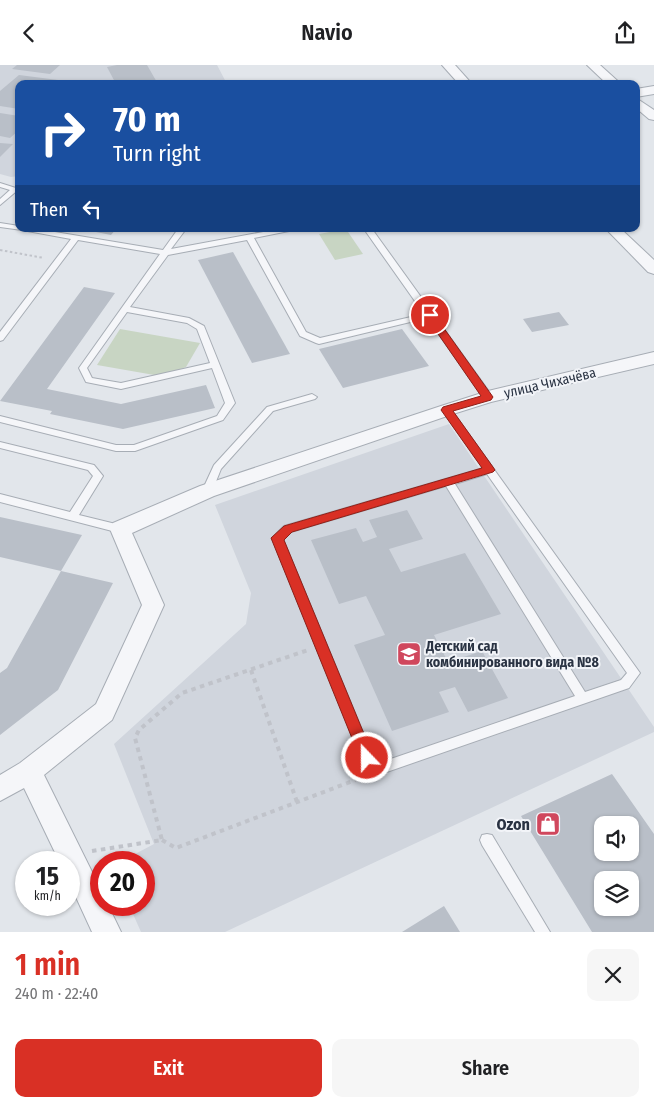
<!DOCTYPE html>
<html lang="en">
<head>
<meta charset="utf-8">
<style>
	:root { --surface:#fff; --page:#f6f6f6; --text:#202124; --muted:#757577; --accent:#d93025 }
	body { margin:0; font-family:"Fira Sans Condensed",sans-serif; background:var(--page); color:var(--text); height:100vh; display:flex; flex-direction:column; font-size:19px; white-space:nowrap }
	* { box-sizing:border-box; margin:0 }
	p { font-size:16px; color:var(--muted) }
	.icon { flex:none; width:28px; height:28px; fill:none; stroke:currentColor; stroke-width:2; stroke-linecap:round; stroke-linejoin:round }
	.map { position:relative; height:867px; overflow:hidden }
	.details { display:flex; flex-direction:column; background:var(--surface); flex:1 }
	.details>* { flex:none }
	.top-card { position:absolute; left:15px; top:15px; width:625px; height:152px; border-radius:10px; box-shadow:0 1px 4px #0004; background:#1a4fa0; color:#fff; overflow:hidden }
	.buttons { position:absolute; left:594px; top:751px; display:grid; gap:10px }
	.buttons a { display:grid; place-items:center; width:45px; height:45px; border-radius:10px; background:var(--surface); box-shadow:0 1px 4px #0004; font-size:25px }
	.speed { position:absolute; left:15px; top:786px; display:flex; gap:10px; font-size:25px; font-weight:700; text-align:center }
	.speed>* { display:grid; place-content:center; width:65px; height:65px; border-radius:50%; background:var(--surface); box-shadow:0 1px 4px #0004; line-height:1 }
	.speed small { font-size:12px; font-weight:400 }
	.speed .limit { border:8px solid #d22; background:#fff; color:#111 }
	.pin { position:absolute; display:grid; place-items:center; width:42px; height:42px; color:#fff; margin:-21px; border:2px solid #fff; border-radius:50%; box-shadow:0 1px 5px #0007 }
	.me { position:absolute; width:55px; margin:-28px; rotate:338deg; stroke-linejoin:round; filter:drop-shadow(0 0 4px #0008) }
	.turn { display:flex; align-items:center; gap:18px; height:105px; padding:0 15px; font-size:22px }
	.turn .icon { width:65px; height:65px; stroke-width:2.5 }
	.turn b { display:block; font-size:35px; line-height:42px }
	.then { display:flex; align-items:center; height:48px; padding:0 15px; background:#0003; gap:10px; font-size:19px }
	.round { display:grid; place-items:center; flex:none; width:52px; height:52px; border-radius:10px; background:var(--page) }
	.headline { display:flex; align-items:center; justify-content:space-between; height:85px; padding:0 15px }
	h1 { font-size:30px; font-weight:600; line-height:38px; color:var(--accent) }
	.action { display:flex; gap:10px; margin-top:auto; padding:10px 15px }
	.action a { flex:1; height:58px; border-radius:10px; background:var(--accent); color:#fff; font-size:20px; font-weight:600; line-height:58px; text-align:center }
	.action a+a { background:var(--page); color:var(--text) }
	header { display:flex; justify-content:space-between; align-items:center; height:65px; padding:0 15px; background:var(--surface); font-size:22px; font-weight:600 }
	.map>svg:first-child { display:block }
	.built { fill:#d0d5dd }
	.green { fill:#c8d5c3 }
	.building { fill:#b9bfc8; fill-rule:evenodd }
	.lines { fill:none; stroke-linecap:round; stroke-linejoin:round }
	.service-casing { stroke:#a7adb5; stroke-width:2 }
	.minor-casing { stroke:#a7adb5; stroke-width:2 }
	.path-far1 { stroke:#c0c3ca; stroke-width:2; stroke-dasharray:2.5 2.5; stroke-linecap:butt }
	.path { stroke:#c0c3ca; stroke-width:4; stroke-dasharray:4.5 4.5; stroke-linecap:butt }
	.service { fill:#f5f6f9; fill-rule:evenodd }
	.minor { fill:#f5f6f9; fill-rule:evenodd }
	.route { fill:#d93025; stroke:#8d1f18 }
	.labels { text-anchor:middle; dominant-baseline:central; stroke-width:4; stroke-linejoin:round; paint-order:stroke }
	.street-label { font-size:14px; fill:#2a3343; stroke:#f2f4f8 }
	.poi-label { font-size:14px; font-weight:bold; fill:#2a3343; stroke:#f2f4f8; text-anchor:start }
	.near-poi-label { font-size:16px; font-weight:bold; fill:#2a3343; stroke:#f2f4f8; text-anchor:end }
</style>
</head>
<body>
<header><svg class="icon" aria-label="back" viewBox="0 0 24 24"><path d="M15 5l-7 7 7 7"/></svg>Navio<svg class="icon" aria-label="share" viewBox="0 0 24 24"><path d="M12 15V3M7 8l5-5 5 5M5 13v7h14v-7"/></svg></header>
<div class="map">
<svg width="654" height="867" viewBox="0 0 654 867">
	<rect width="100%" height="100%" fill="#e2e6eb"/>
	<g class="built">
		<path d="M0,0H217L227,19H19V111L11,112L0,109Z"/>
		<path d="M449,359L654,662V667L225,867H141L129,840H144V798L120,797L154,779L114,679L246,559L251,528L215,440Z"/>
	</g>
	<g class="green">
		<path d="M346,164L363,189L335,195L319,169Z"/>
		<path d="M120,264L200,278L186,302L160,311L97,300Z"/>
	</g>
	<g class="building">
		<path d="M17,0H60L50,9L12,4Z"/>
		<path d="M117,0H147L158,19H116L107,2Z"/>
		<path d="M19,10L58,15L54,19H19V44L0,41V26Z"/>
		<path d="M0,48L19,51V65L10,73L0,71Z"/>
		<path d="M0,78L13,79L0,92Z"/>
		<path d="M81,164H116L111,170Z"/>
		<path d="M233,187L290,289L252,298L198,195Z"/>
		<path d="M84,222L115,228L47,324L121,339L206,320L215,343L123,364L50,349L52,346L0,336Z"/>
		<path d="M559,247L569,260L532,267L523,254Z"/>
		<path d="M402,264L429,301L343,323L319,284Z"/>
		<path d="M407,445L423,474L389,484L401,507L465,488L501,549L434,570L448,597L482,586L508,633L468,647L455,622L439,627L449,647L392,666L354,580L385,570L366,531L339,539L311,475L356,463L363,477L377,472L369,455Z"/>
		<path d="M0,452L82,470L61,506L0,492Z"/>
		<path d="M61,506L113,518L58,625L0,670V608L7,603Z"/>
		<path d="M612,709L654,769V867H592L521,751ZM602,760H630V788H602ZM602,815H630V842H602Z"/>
		<path d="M444,841L460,867H402Z"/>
	</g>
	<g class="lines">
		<defs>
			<g id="service">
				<path d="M0,118L19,124L0,140V134L10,125L0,122Z"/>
				<path d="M0,158L19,161V164H37L163,185L178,164H186L171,184L279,164H293L289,166L254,173L306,267L320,273L424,249L364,164H372L493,332L488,335L485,334L427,253L319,279L316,278L300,271L247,175L168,190L130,242L189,253L204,261L235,338L223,355L135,386H116L0,357V351L116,380H134L217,351L225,338L212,303L121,324L86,317L79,303L160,189L78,175L3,275L0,276V267L71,174L22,165L0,162ZM127,247L187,258L197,264L210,298L121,318L92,313L87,303Z"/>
				<path d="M312,329L317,332L315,334L273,346L221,404L211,429H203L202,426L214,400L267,342Z"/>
				<path d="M447,342L450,343L640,608L629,623L381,709L363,697L272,473L284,461L483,403L442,345ZM487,409L627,608L621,615L585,627L455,419ZM446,421L575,631L382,697L372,689L283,474L291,467Z"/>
				<path d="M0,377L94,400L103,411L79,450L124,461L125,464L124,467L120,468L0,437V429L70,447L93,411L88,405L0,383Z"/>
				<path d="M487,769L492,770L550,867H535L482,780L480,775L482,770Z"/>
			</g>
			<g id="minor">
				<path d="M442,0H455L472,19H459Z"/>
				<path d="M587,0H600L621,19H607Z"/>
				<path d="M654,21V29L636,32V24Z"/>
				<path d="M636,33L654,45V55L649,54L636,43Z"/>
				<path d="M606,164H621L654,195V209L648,207Z"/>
				<path d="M654,287V299L491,337L453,349L214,431L132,468L164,540L112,655L44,710L101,825V840H108L121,867H92L69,817V798H60L24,723L0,736V710L20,698L96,639L142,540L110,464L113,458L200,421L441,341L488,326Z"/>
			</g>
		</defs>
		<use href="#service" class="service-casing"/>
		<use href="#minor" class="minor-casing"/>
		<path class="path-far1" d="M0,185L44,193"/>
		<g class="path">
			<path d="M251,605L297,737"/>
			<path d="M162,775L176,783L366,711"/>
			<path d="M92,786L162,775L135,673L139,665L182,628L308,585"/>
		</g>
		<use href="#service" class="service"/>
		<use href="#minor" class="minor"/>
	</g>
	<path class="route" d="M430,247L433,248L493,332L491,335L453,346L493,402L495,405L493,407L292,467L284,475L374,693L372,698L367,700L362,698L360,693L271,473L284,461L482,403L441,345L443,342L481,331L425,250Z"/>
	<defs>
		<symbol id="school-square" viewBox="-11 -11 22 22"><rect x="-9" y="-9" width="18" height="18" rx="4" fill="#d0475d" stroke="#f2f4f8"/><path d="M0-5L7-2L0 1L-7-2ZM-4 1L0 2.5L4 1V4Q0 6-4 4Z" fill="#fff"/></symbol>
		<symbol id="shop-square" viewBox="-11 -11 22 22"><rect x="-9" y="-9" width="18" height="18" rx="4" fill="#d0475d" stroke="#f2f4f8"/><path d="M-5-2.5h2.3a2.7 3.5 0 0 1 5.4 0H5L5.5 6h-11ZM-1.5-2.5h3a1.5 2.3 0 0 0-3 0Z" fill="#fff"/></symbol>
	</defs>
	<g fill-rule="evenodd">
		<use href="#school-square" x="395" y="575" width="28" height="28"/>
		<use href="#shop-square" x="534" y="745" width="28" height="28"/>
	</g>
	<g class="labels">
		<g class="street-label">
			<text transform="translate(550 318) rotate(-13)">улица Чихачёва</text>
		</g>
		<g class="poi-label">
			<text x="426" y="581">Детский сад<tspan x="426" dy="16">комбинированного вида №8</tspan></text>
		</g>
		<g class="near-poi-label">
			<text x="530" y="759">Ozon</text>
		</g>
	</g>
</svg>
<div class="buttons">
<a><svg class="icon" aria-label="sound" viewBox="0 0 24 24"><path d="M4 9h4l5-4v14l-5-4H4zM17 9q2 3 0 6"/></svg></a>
<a><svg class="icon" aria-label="layers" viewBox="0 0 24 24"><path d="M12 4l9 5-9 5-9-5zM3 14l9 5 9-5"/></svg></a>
</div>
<div class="speed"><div>15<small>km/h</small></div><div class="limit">20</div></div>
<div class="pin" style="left:430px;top:250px;background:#d93025"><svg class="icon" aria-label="arrive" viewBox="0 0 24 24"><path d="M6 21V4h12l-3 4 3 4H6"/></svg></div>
<svg class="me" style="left:367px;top:693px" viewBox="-20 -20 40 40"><circle r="17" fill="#d93025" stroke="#fff" stroke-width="3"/><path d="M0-11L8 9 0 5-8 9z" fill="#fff"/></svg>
<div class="top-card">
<div class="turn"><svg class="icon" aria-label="right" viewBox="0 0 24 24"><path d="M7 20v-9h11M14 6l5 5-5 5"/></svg><div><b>70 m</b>Turn right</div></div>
<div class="then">Then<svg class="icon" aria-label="left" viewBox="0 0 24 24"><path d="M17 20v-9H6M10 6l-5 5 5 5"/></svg></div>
</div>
</div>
<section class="details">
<div class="headline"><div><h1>1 min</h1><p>240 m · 22:40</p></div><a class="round"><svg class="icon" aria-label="close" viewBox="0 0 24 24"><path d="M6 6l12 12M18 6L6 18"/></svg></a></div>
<div class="action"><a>Exit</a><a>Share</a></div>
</section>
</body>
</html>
